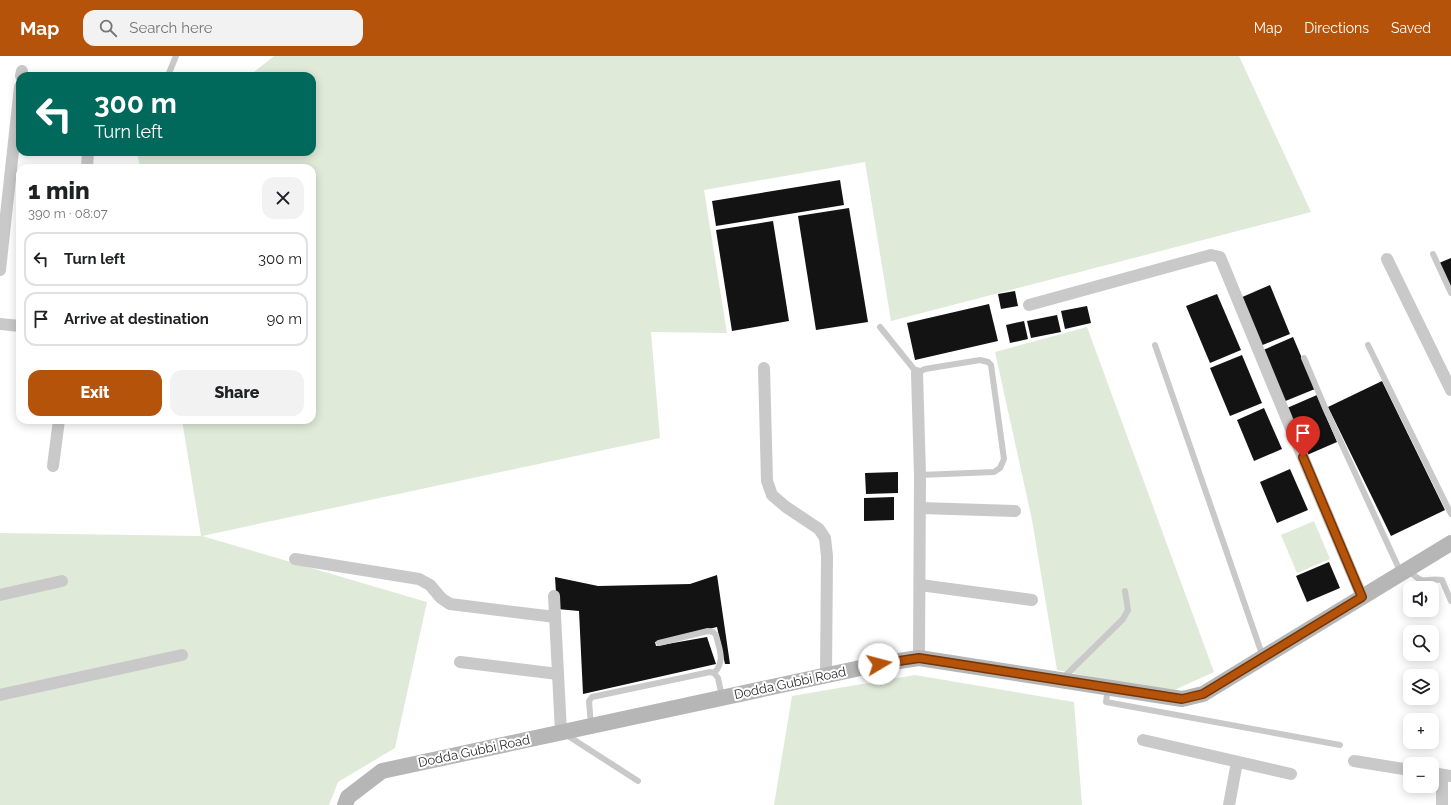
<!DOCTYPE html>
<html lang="en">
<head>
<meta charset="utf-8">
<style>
	:root { --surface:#fff; --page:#f2f2f2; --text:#202124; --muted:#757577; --line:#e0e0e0; --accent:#b45309 }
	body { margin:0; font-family:Raleway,sans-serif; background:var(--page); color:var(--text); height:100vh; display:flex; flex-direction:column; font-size:15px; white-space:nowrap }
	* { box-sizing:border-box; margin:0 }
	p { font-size:13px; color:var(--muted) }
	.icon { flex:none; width:22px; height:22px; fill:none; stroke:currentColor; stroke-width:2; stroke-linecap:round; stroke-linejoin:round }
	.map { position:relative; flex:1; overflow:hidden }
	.side { position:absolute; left:16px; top:108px; width:300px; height:260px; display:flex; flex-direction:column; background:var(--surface); border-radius:12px; box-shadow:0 2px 10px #0003 }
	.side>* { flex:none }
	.hud { position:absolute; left:16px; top:16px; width:300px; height:84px; border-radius:12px; box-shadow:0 2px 10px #0003; background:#00695c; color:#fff; overflow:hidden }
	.controls { position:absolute; left:1403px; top:525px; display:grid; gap:8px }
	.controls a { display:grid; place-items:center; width:36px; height:36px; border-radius:8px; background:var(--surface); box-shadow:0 2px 10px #0003; font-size:20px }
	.pin { position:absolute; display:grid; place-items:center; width:34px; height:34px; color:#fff; margin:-41px -17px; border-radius:50% 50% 50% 0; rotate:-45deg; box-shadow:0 0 4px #0007 }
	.pin .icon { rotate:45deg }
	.me { position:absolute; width:44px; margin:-22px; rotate:82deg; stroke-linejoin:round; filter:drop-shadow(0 0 3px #0008) }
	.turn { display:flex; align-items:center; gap:14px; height:84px; padding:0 12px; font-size:18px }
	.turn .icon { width:52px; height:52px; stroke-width:2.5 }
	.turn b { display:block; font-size:28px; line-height:34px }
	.round { display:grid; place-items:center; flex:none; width:42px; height:42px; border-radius:12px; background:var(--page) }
	.summary { display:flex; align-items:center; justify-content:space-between; height:68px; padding:0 12px }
	h1 { font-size:24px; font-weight:800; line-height:30px }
	.primary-button { display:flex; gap:8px; margin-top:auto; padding:8px 12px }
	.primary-button a { flex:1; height:46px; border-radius:12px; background:var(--accent); color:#fff; font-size:16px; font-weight:800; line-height:46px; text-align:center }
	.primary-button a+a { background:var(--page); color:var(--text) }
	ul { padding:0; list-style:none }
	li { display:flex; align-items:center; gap:12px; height:54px; margin:0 8px 6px; padding:0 4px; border:2px solid var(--line); border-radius:12px }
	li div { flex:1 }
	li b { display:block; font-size:15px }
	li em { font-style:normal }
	header { display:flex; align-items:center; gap:24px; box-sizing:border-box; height:56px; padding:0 20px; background:var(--accent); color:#fff }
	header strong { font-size:19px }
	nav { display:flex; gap:22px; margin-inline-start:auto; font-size:14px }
	.search { width:280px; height:36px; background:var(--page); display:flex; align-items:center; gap:10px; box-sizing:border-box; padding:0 14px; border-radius:12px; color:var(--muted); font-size:15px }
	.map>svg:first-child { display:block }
	.green { fill:#e0ead8 }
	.building { fill:#131313 }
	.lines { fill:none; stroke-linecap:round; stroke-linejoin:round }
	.lane { stroke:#c9c9c9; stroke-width:6 }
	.street { stroke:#c9c9c9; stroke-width:12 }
	.secondary { stroke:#b6b6b6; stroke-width:16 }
	.route-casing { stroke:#753606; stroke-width:10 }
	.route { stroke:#b45309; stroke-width:7 }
	.labels { text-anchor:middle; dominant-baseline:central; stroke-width:4; stroke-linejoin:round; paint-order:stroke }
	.street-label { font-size:13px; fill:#2c2c2c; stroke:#fff }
</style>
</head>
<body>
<header>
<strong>Map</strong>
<div class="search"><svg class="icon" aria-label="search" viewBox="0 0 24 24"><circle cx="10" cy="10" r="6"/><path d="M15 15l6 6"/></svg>Search here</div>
<nav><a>Map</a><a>Directions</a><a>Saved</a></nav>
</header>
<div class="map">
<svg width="1451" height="749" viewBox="0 0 1451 749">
	<rect width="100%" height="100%" fill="#fff"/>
	<g class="green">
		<path d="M274,0H1239L1311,156L891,265L865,106L704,134L727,277L651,276L660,382L202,480L427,546L395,692L338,726L329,749H0V477L201,480L182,364H312V112H140L137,96H312V20H249Z"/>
		<path d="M1087,271L1214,616L1170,636L1057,614L1032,464L995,296Z"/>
		<path d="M1314,465L1330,503L1297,517L1281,479Z"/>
		<path d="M915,619L1074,646L1082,749H774L792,640Z"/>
	</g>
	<g class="building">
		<path d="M840,124L844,149L716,170L712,145Z"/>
		<path d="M849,152L868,266L816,274L798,160Z"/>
		<path d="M773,165L789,265L732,275L716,174Z"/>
		<path d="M1451,202V234L1439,207Z"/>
		<path d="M1270,229L1290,278L1260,290L1240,242Z"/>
		<path d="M1015,235L1018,250L1001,253L998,238Z"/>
		<path d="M1217,238L1241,294L1210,307L1186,250Z"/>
		<path d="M989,248L998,285L915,304L907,267Z"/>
		<path d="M1087,250L1091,267L1065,273L1061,255Z"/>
		<path d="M1057,259L1061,276L1031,282L1027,265Z"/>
		<path d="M1024,265L1028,283L1010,287L1006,269Z"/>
		<path d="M1293,281L1315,333L1283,346L1261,295Z"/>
		<path d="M1242,299L1262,347L1230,360L1210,312Z"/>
		<path d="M1382,325L1445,454L1391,480L1328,351Z"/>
		<path d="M1317,339L1337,386L1307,399L1287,352Z"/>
		<path d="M1264,352L1282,393L1254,405L1237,364Z"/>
		<path d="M1290,413L1308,454L1277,467L1260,426Z"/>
		<path d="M898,416V437L866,438L865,417Z"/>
		<path d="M894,441V464L864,465V442Z"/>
		<path d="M1329,506L1340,532L1307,546L1296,520Z"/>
		<path d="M717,519L730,608H725L717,571L655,586L656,590L707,581L716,608L583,638L579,555L557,553L555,521L598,530L690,528Z"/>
	</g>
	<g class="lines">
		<g class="lane">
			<path d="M169,17L176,0"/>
			<path d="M1433,198L1451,237"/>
			<path d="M880,271L917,317L925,313L980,304L988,306L991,309L1004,403L1000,412L994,416L920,419"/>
			<path d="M1155,289L1263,601"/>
			<path d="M1368,289L1451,458"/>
			<path d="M1304,302L1326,354L1401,517"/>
			<path d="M1408,514C1426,531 1422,521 1442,524L1451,545"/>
			<path d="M659,587L708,575L713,576L716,579C719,593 726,605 714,617"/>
			<path d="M1063,622L1123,563L1128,554L1125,535"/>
			<path d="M1108,632L1106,646L1340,689"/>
			<path d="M591,670L589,645L592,641L710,616L714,617L718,622L722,641"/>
			<path d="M565,678L638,725"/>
		</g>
		<g class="street">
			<path d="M21,20L22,15"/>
			<path d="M87,112L88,96"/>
			<path d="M1387,203L1451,334"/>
			<path d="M0,214L20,31"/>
			<path d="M1029,249L1211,199L1220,201L1291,373L1362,541"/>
			<path d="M0,268L20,270"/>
			<path d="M764,312L767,425L772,439L786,451L819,473L825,482L827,500L826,619"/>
			<path d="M917,317L920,419L919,602"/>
			<path d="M53,410L59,364"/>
			<path d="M920,452L1015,455"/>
			<path d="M295,503L419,523L430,529L441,542L450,548L555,561"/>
			<path d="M920,529L1032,544"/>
			<path d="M0,539L62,525"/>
			<path d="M554,540L561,676"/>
			<path d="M460,606L558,618"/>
			<path d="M0,639L182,599"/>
			<path d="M1143,684L1291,718"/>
			<path d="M1354,705L1410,714"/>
			<path d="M1432,717L1451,720"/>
			<path d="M1229,749L1237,706"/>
			<path d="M1442,749V719"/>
		</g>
		<path class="secondary" d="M345,749L348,741L382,715L879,608L919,602L1182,643L1203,638L1451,487"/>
	</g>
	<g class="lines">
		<defs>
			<path id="route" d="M879,608L919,602L1182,643L1203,638L1362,541L1303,401"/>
		</defs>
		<use href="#route" class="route-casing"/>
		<use href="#route" class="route"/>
	</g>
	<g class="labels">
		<g class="street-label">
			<text transform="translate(790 627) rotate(-12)">Dodda Gubbi Road</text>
			<text transform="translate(474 695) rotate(-12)">Dodda Gubbi Road</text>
		</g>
	</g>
</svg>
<div class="controls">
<a><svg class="icon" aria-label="sound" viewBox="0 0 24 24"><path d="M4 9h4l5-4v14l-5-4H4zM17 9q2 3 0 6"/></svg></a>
<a><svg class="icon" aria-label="search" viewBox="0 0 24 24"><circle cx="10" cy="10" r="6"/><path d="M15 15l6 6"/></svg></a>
<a><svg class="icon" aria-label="layers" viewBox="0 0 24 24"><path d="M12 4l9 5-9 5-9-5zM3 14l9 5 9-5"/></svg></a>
<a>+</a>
<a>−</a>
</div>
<div class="pin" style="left:1303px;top:401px;background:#d93025"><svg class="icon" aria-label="arrive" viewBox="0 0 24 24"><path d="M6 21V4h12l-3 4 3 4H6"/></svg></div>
<svg class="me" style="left:879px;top:608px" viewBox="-20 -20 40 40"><circle r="19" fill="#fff"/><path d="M0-13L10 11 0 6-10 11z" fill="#b45309"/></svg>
<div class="hud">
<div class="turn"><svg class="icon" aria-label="left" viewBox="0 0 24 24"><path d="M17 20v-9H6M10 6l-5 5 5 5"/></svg><div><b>300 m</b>Turn left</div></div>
</div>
<section class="side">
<div class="summary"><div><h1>1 min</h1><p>390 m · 08:07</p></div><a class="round"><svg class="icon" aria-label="close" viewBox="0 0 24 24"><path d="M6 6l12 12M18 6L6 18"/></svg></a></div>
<ul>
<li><svg class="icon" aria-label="left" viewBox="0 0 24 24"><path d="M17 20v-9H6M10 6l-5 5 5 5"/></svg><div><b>Turn left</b></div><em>300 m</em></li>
<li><svg class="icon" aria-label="arrive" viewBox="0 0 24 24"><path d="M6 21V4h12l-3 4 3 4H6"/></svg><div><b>Arrive at destination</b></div><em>90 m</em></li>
</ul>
<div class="primary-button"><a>Exit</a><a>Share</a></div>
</section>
</div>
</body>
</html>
